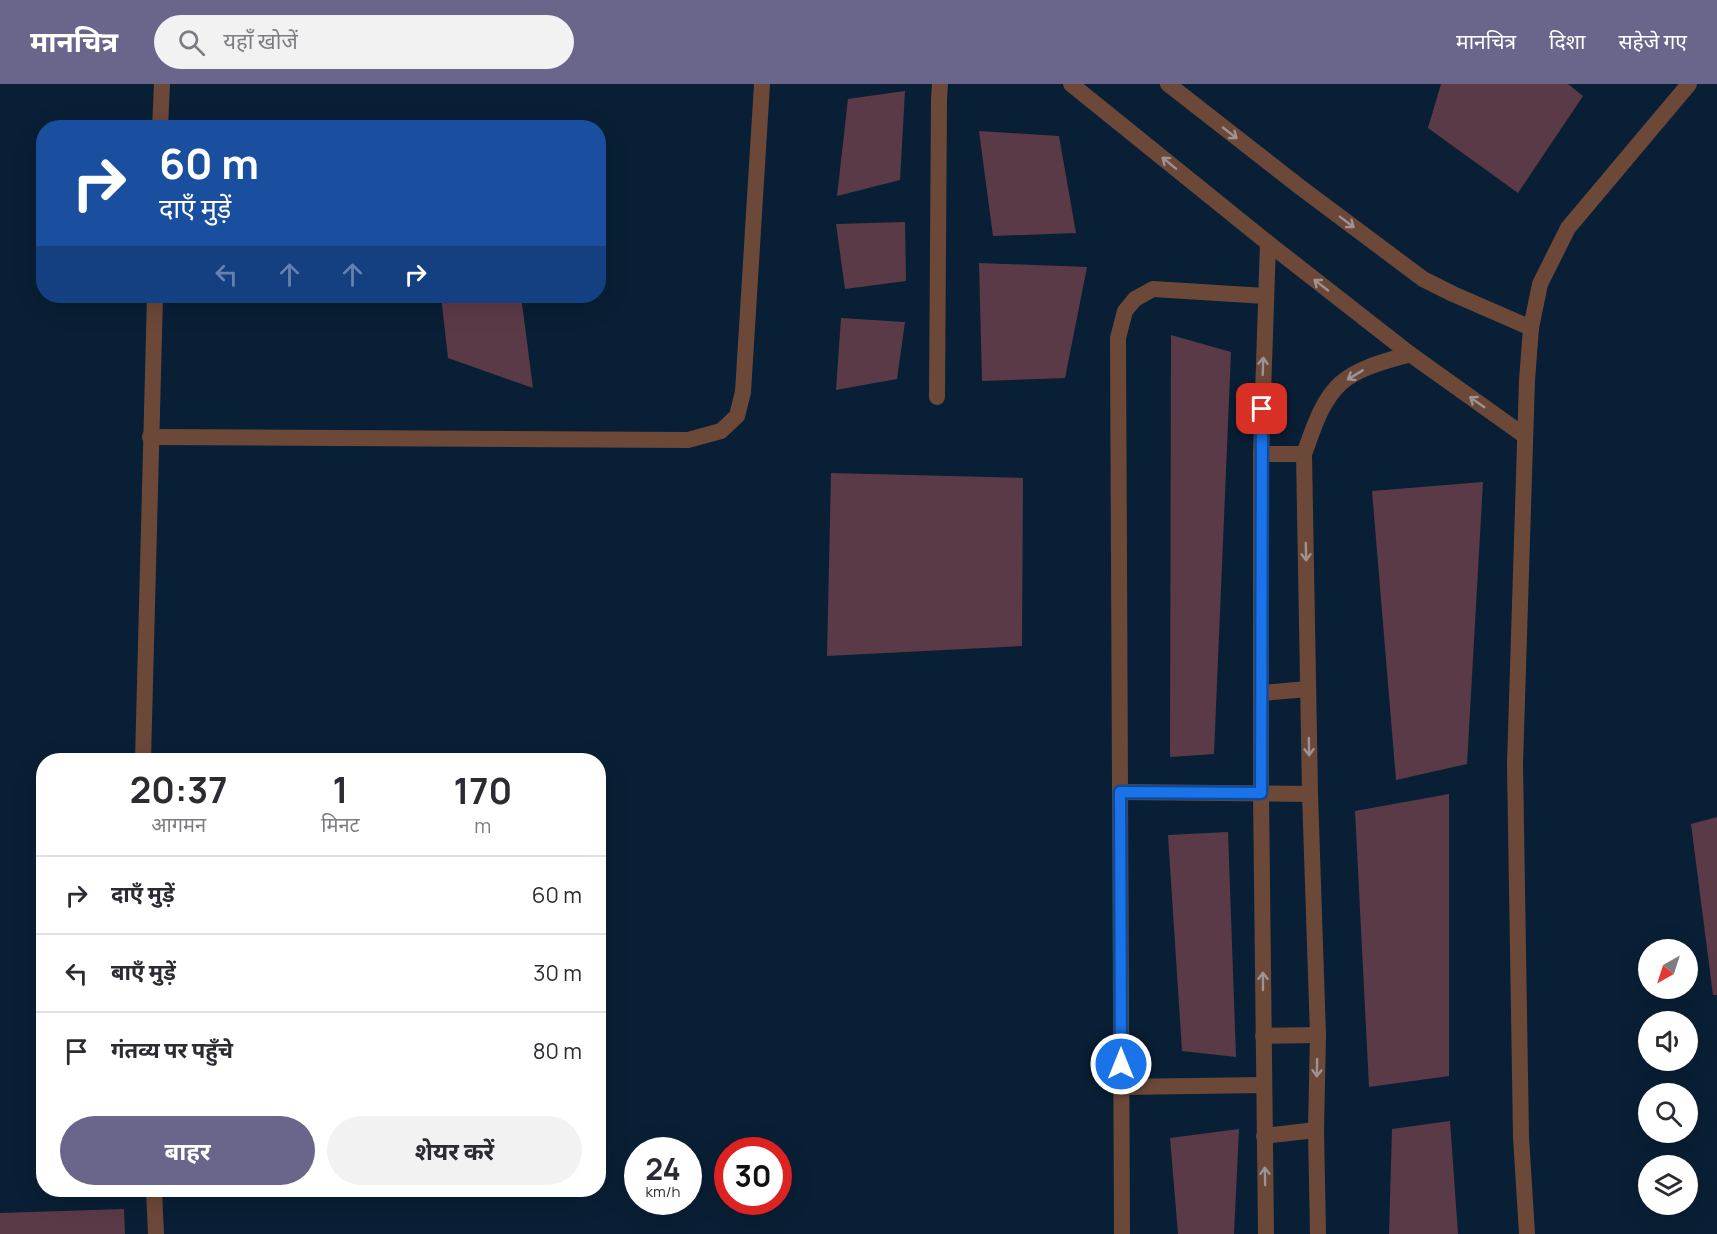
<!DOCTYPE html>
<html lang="hi">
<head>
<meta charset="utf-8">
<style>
	:root { --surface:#fff; --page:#f2f2f3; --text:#2b2b33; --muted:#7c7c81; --line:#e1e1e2; --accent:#6a658b }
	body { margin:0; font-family:Manrope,"Noto Sans Devanagari",sans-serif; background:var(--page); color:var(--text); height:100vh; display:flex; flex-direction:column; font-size:22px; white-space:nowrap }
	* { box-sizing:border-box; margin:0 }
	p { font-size:20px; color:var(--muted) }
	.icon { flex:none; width:33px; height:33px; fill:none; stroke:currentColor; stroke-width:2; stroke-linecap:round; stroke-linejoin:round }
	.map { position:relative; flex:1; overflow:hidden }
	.drawer { position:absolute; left:36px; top:669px; width:570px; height:444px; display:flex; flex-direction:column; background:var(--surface); border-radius:24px; box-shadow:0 6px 24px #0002 }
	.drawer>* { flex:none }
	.banner { position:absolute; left:36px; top:36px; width:570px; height:183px; border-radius:24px; box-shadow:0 6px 24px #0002; background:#1a4fa0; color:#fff; overflow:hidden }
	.needle { width:39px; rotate:219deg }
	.tools { position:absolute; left:1638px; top:855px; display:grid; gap:12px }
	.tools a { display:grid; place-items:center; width:60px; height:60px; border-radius:50%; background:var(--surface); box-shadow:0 6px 24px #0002; font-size:30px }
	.speed { position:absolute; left:624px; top:1053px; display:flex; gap:12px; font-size:30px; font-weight:700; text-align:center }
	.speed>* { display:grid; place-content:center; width:78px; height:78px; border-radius:50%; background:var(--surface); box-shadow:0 6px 24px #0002; line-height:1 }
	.speed small { font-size:15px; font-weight:400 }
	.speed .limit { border:9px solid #d22; background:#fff; color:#111 }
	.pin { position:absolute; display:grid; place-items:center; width:51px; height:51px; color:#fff; margin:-26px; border-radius:12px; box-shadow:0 3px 9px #0006 }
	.me { position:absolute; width:66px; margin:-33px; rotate:0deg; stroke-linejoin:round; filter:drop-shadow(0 0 4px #0008) }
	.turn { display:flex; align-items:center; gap:21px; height:126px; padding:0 24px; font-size:27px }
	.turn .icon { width:78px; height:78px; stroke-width:2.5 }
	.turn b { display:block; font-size:42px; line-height:51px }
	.lanes { display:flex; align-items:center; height:57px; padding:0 24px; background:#0003; justify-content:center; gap:30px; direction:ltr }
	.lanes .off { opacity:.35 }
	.eta { display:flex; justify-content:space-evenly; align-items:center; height:102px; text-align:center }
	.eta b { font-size:36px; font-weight:700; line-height:42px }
	.button { display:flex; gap:12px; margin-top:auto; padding:12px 24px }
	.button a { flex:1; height:69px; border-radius:36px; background:var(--accent); color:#fff; font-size:24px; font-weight:700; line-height:69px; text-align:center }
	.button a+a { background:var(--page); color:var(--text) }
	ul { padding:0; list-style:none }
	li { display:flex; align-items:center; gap:18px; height:78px; padding:0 24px; border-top:2px solid var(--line) }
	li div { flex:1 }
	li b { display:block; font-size:22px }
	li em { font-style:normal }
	header { display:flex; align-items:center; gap:36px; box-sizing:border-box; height:84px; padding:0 30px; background:var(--accent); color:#fff }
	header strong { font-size:28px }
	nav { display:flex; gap:33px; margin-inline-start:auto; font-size:21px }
	.search { width:420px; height:54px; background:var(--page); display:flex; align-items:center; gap:15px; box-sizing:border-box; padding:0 21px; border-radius:33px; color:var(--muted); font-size:22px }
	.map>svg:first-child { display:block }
	.building { fill:#5b3a47 }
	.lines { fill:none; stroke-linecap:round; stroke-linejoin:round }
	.minor { stroke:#6c4839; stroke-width:16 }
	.oneway { stroke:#9e9292 }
	.route-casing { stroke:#114b97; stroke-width:15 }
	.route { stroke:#1a73e8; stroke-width:10 }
</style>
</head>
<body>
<header>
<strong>मानचित्र</strong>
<div class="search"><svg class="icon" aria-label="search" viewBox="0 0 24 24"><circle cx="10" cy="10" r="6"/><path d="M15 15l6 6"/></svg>यहाँ खोजें</div>
<nav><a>मानचित्र</a><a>दिशा</a><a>सहेजे गए</a></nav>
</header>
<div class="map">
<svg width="1717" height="1150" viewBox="0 0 1717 1150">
	<rect width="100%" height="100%" fill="#091f35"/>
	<g class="building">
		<path d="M1441,0H1568L1583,12L1518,109L1428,44Z"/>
		<path d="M905,7L900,96L837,112L848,15Z"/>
		<path d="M979,47L1059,52L1076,149L993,152Z"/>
		<path d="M905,138L906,197L845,205L836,140Z"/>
		<path d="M979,179L1087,183L1065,294L982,297Z"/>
		<path d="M441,212H521L533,304L448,274Z"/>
		<path d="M841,234L905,238L897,295L836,306Z"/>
		<path d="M1171,251L1231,268L1214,670L1170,673Z"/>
		<path d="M831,389L1023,394L1022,562L827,572Z"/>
		<path d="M1483,398L1467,680L1396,696L1372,407Z"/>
		<path d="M1449,710V992L1369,1003L1355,727Z"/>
		<path d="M1717,733V911H1713L1691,740Z"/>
		<path d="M1228,748L1236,973L1182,967L1168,751Z"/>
		<path d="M1450,1037L1458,1150H1389L1392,1045Z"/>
		<path d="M1239,1045L1234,1150H1178L1170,1054Z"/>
		<path d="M124,1125L125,1150H0V1129Z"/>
	</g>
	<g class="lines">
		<g class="minor">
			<path d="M1071,0L1268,159L1410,270L1525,352"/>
			<path d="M1168,0L1300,103L1423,195L1453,210L1531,244"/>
			<path d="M160,44L162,0"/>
			<path d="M937,313L939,15L940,0"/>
			<path d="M150,353L688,356L721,347L737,332L743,308L762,0"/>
			<path d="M1261,370H1304"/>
			<path d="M1262,609L1308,605"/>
			<path d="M143,676L155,212"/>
			<path d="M1120,708L1310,710"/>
			<path d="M1263,952L1318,951"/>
			<path d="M1121,1003L1264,1001"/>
			<path d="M1264,1052L1316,1046"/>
			<path d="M154,1106L156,1150"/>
			<path d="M1122,1150L1118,254L1125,227L1135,215L1153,205L1265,212"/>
			<path d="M1266,1150L1261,709V370L1268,159"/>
			<path d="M1318,1150L1316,1046L1318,951L1310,710L1304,370C1313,346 1321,317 1341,299C1359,283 1387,277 1410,270"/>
			<path d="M1527,1150L1521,1053L1515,680L1527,296L1531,244L1540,200L1568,144L1689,0"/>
		</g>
	</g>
	<defs><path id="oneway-shaft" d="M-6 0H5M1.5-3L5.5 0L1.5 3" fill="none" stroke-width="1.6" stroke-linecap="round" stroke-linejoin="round" transform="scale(1.5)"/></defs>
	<g class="oneway">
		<use href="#oneway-shaft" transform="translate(1230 49) rotate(38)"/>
		<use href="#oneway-shaft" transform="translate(1169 79) rotate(-141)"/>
		<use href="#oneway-shaft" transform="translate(1347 138) rotate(37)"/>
		<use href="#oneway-shaft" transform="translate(1321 201) rotate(-142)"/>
		<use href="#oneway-shaft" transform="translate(1263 282) rotate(-88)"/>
		<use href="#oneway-shaft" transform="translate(1355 291) rotate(149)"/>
		<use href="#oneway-shaft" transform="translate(1477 318) rotate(-145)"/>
		<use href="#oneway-shaft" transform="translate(1306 468) rotate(89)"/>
		<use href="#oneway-shaft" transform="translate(1309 663) rotate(89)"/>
		<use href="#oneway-shaft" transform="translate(1263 897) rotate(-90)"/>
		<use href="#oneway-shaft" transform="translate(1317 984) rotate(91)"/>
		<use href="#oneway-shaft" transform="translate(1265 1092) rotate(-91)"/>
	</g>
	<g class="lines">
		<defs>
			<path id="route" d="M1121,980L1120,708L1261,709L1262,325"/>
		</defs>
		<use href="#route" class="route-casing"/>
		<use href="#route" class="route"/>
	</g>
</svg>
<div class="tools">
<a><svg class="needle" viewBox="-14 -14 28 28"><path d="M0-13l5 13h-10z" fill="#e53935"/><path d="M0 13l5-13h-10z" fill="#7c7c81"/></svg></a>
<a><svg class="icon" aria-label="sound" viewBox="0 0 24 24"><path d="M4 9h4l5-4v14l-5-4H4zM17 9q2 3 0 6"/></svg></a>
<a><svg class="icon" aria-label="search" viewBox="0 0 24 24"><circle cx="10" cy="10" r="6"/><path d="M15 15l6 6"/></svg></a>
<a><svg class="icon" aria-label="layers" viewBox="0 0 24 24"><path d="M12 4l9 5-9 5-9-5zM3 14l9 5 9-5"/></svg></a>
</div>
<div class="speed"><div>24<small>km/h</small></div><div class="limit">30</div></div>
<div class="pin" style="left:1262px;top:325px;background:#d93025"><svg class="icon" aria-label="arrive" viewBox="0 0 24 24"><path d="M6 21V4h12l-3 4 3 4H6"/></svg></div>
<svg class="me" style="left:1121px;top:980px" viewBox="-20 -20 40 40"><circle r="17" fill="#1a73e8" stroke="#fff" stroke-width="3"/><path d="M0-11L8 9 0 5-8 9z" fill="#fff"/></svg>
<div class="banner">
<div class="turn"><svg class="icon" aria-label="right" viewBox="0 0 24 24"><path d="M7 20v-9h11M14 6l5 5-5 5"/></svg><div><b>60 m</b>दाएँ मुड़ें</div></div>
<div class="lanes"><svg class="icon off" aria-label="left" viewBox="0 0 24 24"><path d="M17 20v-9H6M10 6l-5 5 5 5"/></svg><svg class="icon off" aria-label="ahead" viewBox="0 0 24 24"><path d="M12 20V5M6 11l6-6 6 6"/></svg><svg class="icon off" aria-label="ahead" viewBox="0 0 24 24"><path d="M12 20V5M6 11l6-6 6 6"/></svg><svg class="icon" aria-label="right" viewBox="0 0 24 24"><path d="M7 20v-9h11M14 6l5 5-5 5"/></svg></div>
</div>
<section class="drawer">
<div class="eta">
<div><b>20:37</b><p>आगमन</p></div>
<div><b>1</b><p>मिनट</p></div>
<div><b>170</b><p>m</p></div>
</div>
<ul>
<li><svg class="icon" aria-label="right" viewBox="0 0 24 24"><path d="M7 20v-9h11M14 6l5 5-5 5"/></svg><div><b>दाएँ मुड़ें</b></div><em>60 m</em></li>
<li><svg class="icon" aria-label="left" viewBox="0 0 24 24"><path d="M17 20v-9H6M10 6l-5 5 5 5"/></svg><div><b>बाएँ मुड़ें</b></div><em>30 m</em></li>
<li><svg class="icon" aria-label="arrive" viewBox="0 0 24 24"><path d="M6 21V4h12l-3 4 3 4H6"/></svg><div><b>गंतव्य पर पहुँचे</b></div><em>80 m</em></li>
</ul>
<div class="button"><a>बाहर</a><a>शेयर करें</a></div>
</section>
</div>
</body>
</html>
